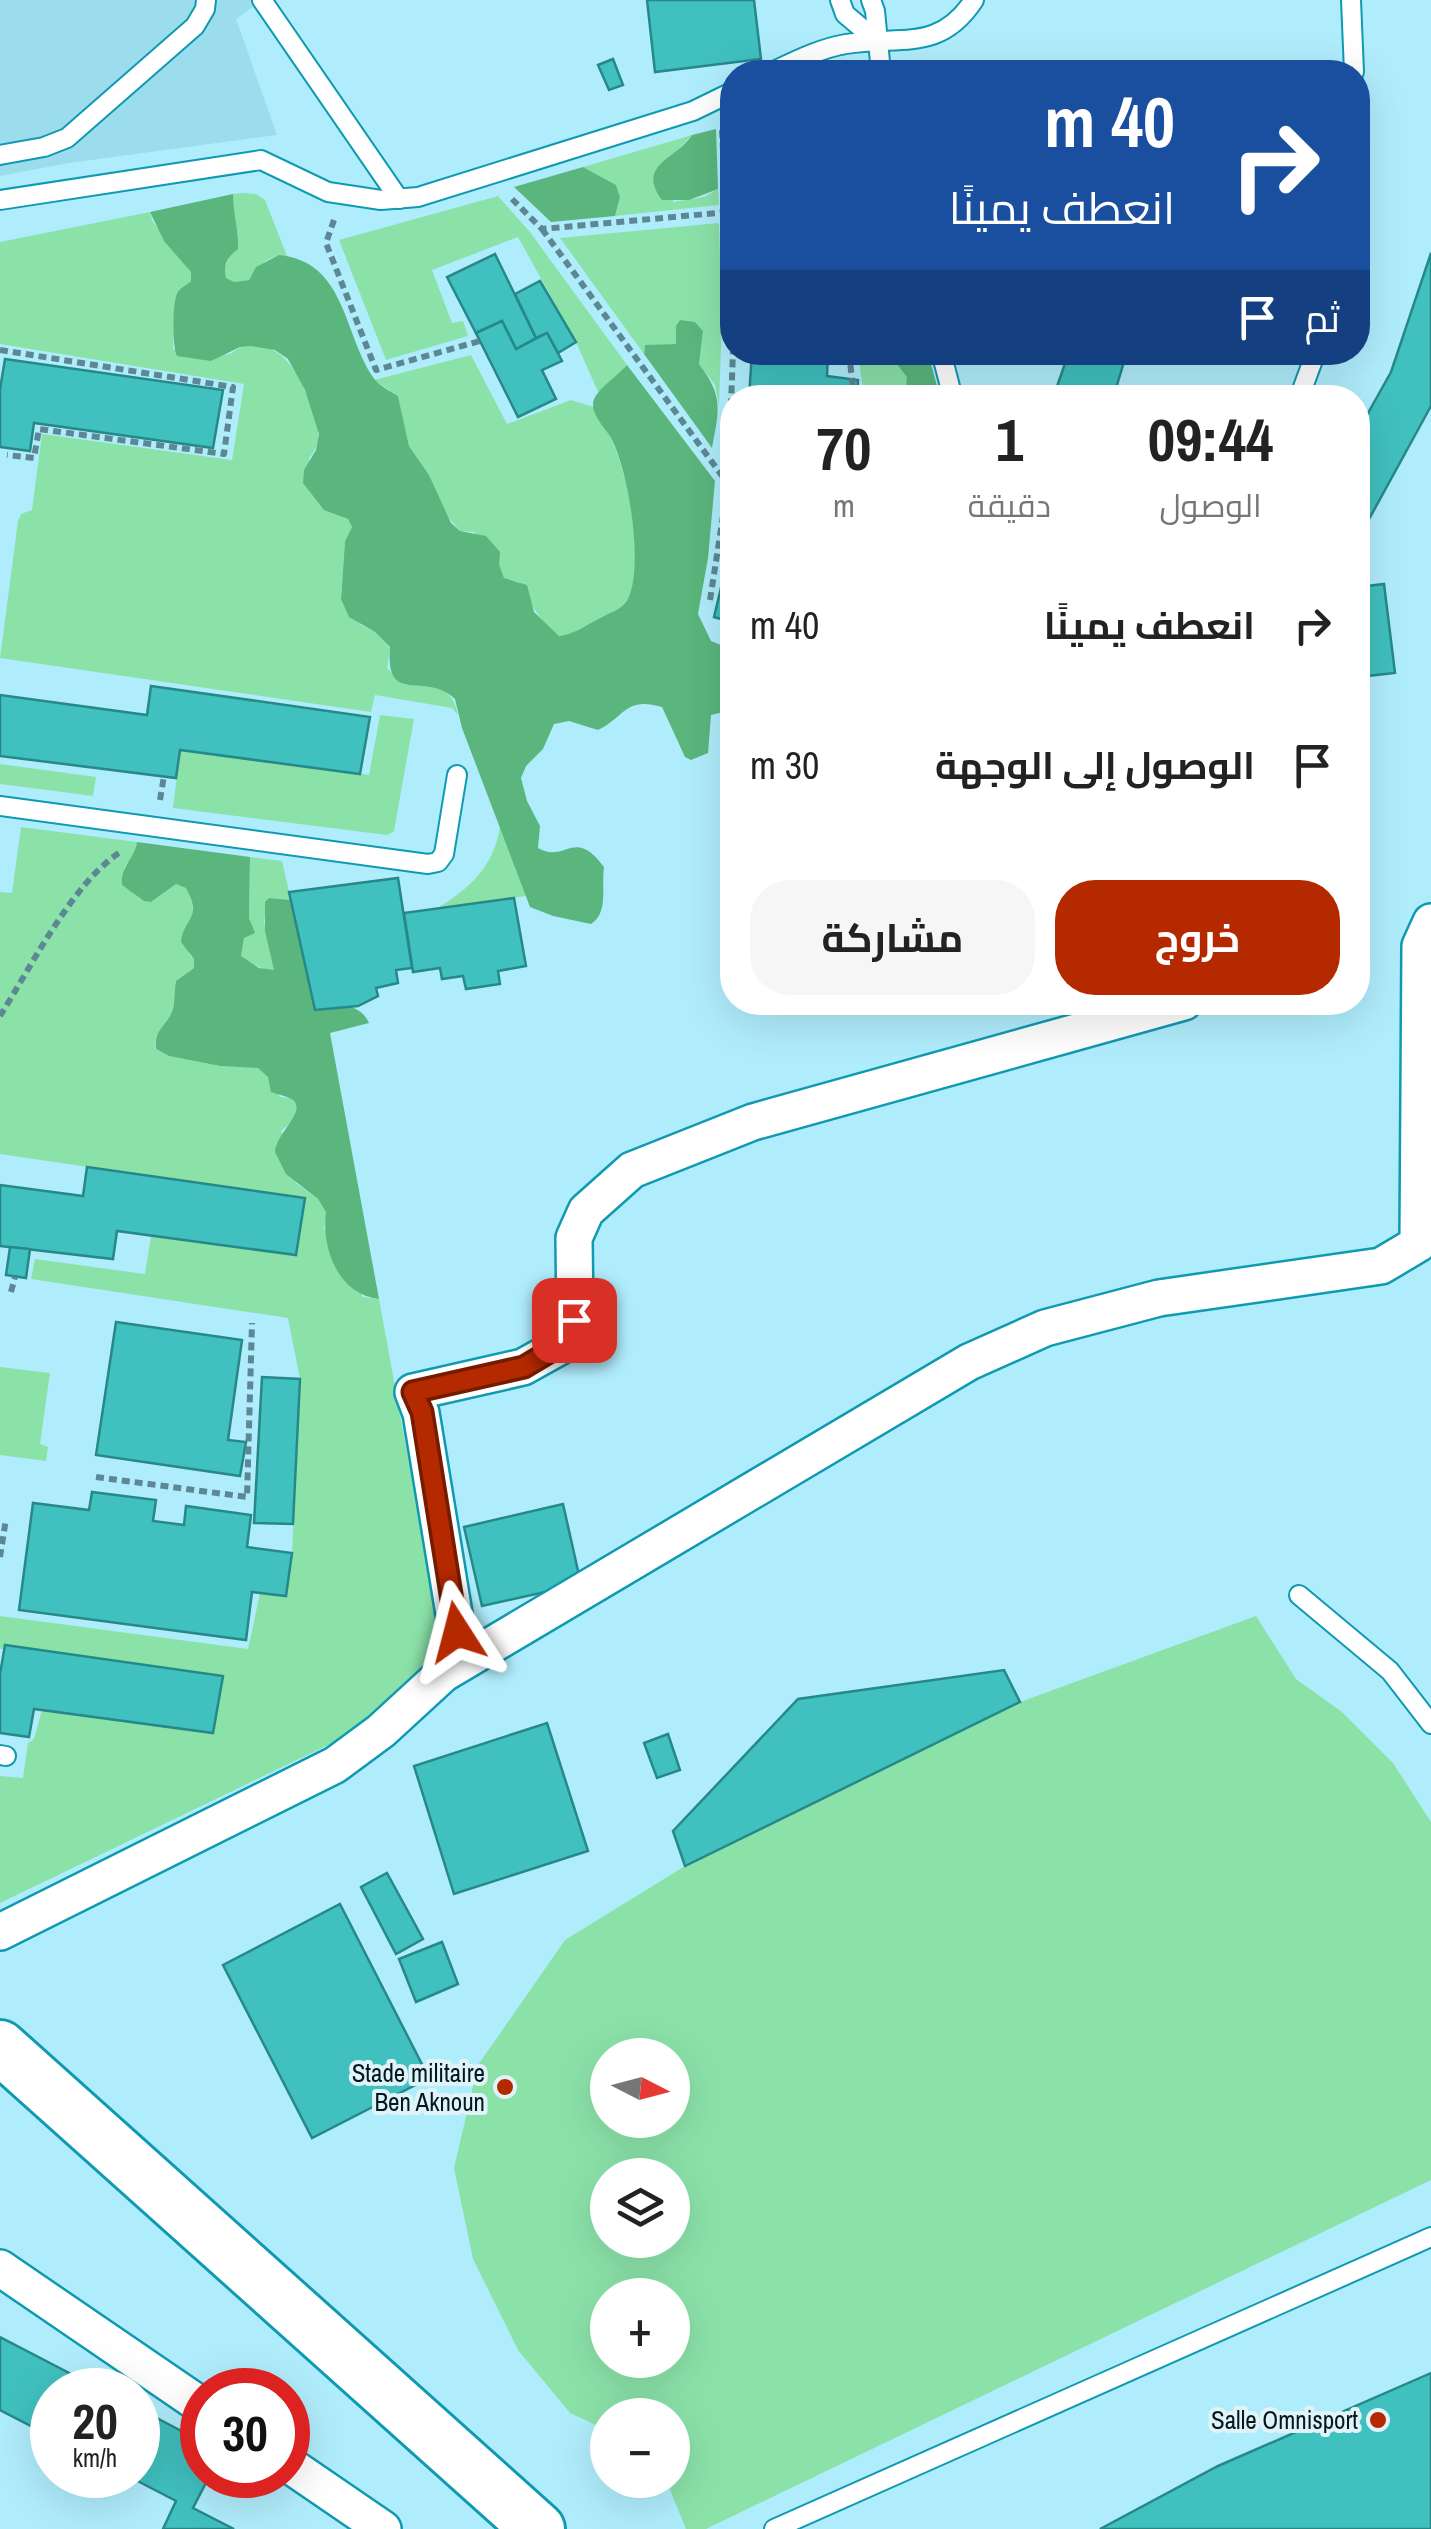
<!DOCTYPE html>
<html lang="ar">
<head>
<meta charset="utf-8">
<style>
	:root { --surface:#fff; --page:#f6f6f6; --text:#222; --muted:#767676; --accent:#b42900 }
	body { margin:0; font-family:"Archivo Narrow",Cairo,sans-serif; background:var(--page); color:var(--text); direction:rtl; height:100vh; display:flex; flex-direction:column; font-size:38px; white-space:nowrap }
	* { box-sizing:border-box; margin:0 }
	p { font-size:32px; color:var(--muted) }
	.icon { flex:none; width:55px; height:55px; fill:none; stroke:currentColor; stroke-width:2; stroke-linecap:round; stroke-linejoin:round }
	.map { position:relative; flex:1; overflow:hidden; direction:ltr }
	.drawer { position:absolute; left:720px; top:385px; width:650px; height:630px; display:flex; flex-direction:column; background:var(--surface); border-radius:40px; box-shadow:0 10px 40px #0002; direction:rtl }
	.drawer>* { flex:none }
	.banner { position:absolute; left:720px; top:60px; width:650px; height:305px; border-radius:40px; box-shadow:0 10px 40px #0002; direction:rtl; background:#1a4fa0; color:#fff; overflow:hidden }
	.needle { width:65px; rotate:96deg }
	.controls { position:absolute; left:590px; top:2038px; display:grid; gap:20px }
	.controls a { display:grid; place-items:center; width:100px; height:100px; border-radius:50%; background:var(--surface); box-shadow:0 10px 40px #0002; font-size:50px }
	.speed { position:absolute; left:30px; top:2368px; display:flex; gap:20px; font-size:50px; font-weight:700; text-align:center }
	.speed>* { display:grid; place-content:center; width:130px; height:130px; border-radius:50%; background:var(--surface); box-shadow:0 10px 40px #0002; line-height:1 }
	.speed small { font-size:25px; font-weight:400 }
	.speed .limit { border:15px solid #d22; background:#fff; color:#111 }
	.pin { position:absolute; display:grid; place-items:center; width:85px; height:85px; color:#fff; margin:-42px; border-radius:20px; box-shadow:0 5px 15px #0006 }
	.me { position:absolute; width:110px; margin:-55px; rotate:351deg; stroke-linejoin:round; filter:drop-shadow(0 0 8px #0008) }
	.turn { display:flex; align-items:center; gap:35px; height:210px; padding:0 30px; font-size:45px }
	.turn .icon { width:130px; height:130px; stroke-width:2.5 }
	.turn b { display:block; font-size:70px; line-height:85px }
	.then { display:flex; align-items:center; height:95px; padding:0 30px; background:#0003; gap:20px; font-size:38px }
	.eta { display:flex; justify-content:space-evenly; align-items:center; height:170px; text-align:center }
	.eta b { font-size:60px; font-weight:700; line-height:70px }
	.button { display:flex; gap:20px; margin-top:auto; padding:20px 30px }
	.button a { flex:1; height:115px; border-radius:40px; background:var(--accent); color:#fff; font-size:40px; font-weight:700; line-height:115px; text-align:center }
	.button a+a { background:var(--page); color:var(--text) }
	ul { padding:0; list-style:none }
	li { display:flex; align-items:center; gap:30px; height:140px; padding:0 30px }
	li div { flex:1 }
	li b { display:block; font-size:38px }
	li em { font-style:normal }
	.map>svg:first-child { display:block }
	.built { fill:#9bdded }
	.green { fill:#8be2a9; fill-rule:evenodd }
	.forest { fill:#5ab67d }
	.building { fill:#41c0c0; stroke:#268988; stroke-width:2.5 }
	.lines { fill:none; stroke-linecap:round; stroke-linejoin:round }
	.service-casing { stroke:#0f9ab2; stroke-width:22 }
	.minor-casing { stroke:#0f9ab2; stroke-width:40 }
	.primary-casing { stroke:#0f9ab2; stroke-width:58 }
	.path { stroke:#5d8893; stroke-width:6; stroke-dasharray:8 5; stroke-linecap:butt }
	.service { stroke:#fff; stroke-width:18 }
	.minor { stroke:#fff; stroke-width:35 }
	.primary { stroke:#fff; stroke-width:52 }
	.route-casing { stroke:#751b00; stroke-width:25 }
	.route { stroke:#b42900; stroke-width:18 }
	.poi-dot { fill:#b42900; stroke:#dff3f8; stroke-width:4 }
	.labels { text-anchor:middle; dominant-baseline:central; stroke-width:8; stroke-linejoin:round; paint-order:stroke }
	.poi-label { font-size:25px; fill:#01181e; stroke:#dff3f8; text-anchor:end }
</style>
</head>
<body>
<div class="map">
<svg width="1431" height="2529" viewBox="0 0 1431 2529">
	<rect width="100%" height="100%" fill="#b0edfc"/>
	<path class="built" d="M0,0H262L236,19L277,135L69,163L0,176Z"/>
	<g class="green">
		<path d="M692,135L677,151L673,202L704,197L718,189L719,205L615,216L620,197L616,185L583,167Z"/>
		<path d="M242,193L256,194L265,200L287,256C270,254 256,266 249,280L234,282L226,279L224,270L238,234L233,223V194Z"/>
		<path d="M498,196L530,232L627,365L599,394L576,342L518,237L432,270L452,323L463,321L468,336L386,360L339,240Z"/>
		<path d="M150,212L153,222L191,272V281C168,300 175,321 173,349C189,351 213,357 229,354C234,353 237,348 242,347C283,337 300,377 312,407C319,426 323,443 309,458C315,496 310,504 348,519L352,527L345,541L341,598L361,625L375,632L390,648L387,668L403,684C431,687 452,683 458,715L452,708L375,695L371,712L0,658L18,521L21,514L32,510L42,434L232,460L244,384L0,344V242Z"/>
		<path d="M719,223L722,316L719,406L715,385L699,364L703,331L695,322L676,326V344L645,346L644,354L560,238Z"/>
		<path d="M858,353H888L907,377L906,386L898,397H864Z"/>
		<path d="M471,355L507,424L571,400L594,407C598,421 607,429 612,441C628,474 647,568 627,600C621,610 610,613 601,617C587,625 575,634 559,636C539,620 531,605 520,582L504,579L499,564L474,532L460,531L443,511L429,475L409,446L398,396L374,380Z"/>
		<path d="M380,715L414,719L394,831L387,835L173,808L180,750L369,775Z"/>
		<path d="M0,764L96,777L93,796L0,784Z"/>
		<path d="M21,827L137,842L136,852L124,868L138,897L151,902L176,884L186,887C198,908 191,931 189,954L194,959V968L176,981C174,990 175,1001 173,1009C168,1024 153,1030 155,1049L169,1056L220,1066L258,1068L264,1071L280,1097L291,1098L297,1104L293,1121L281,1131L296,1183L318,1199L327,1212L324,1228L363,1297L379,1299L437,1617L426,1664L406,1688L351,1734L0,1903V1776L23,1778L28,1743L34,1739L42,1710L213,1733L223,1677L5,1645L4,1649H0V1616L248,1649L260,1593L286,1596L292,1553L300,1379L288,1318L31,1279L35,1259L145,1274L151,1236L295,1255L305,1199L0,1154V892L12,893Z"/>
		<path d="M500,827L526,896L436,909C470,888 493,868 500,827Z"/>
		<path d="M250,857L282,861L291,900L270,898L264,921L274,963V970L271,972L245,961L241,956L244,938L254,933L249,918Z"/>
		<path d="M0,1367L50,1373L40,1444L48,1447L46,1461L0,1455Z"/>
		<path d="M1256,1616L1296,1679L1342,1712L1393,1763L1431,1822V2180L706,2529H686L666,2480H672V2415H608L607,2430L570,2413L518,2350L473,2259L454,2168L478,2065L565,1940L685,1866L673,1831L798,1699L1004,1670L1020,1702ZM608,2055H672V2120H608ZM608,2175H672V2240H608ZM608,2295H672V2360H608Z"/>
	</g>
	<g class="forest">
		<path d="M716,129L718,189L689,200H662C636,164 676,160 692,135Z"/>
		<path d="M583,167L616,185L620,197L615,216L551,222L514,187Z"/>
		<path d="M233,194C233,214 239,231 238,249C227,257 223,265 226,278L234,282L249,280L256,267L279,255C346,262 343,333 373,377C378,385 390,391 398,396L409,446L429,475L451,523L460,531L486,536L500,552L499,564L504,578L527,585L534,612L559,636C575,634 586,625 600,618C609,613 620,610 626,602C646,572 628,468 611,438C606,428 587,412 595,397C601,387 618,375 627,365L715,481L708,558L698,614L711,641L726,647L732,662V710L711,715L708,753L691,760L685,757L662,707C625,696 625,717 598,730L569,721L554,724L543,749L526,766L521,778L527,801L540,826L538,848C566,864 574,826 604,867C601,887 609,912 591,924L553,916L530,907L462,728L455,699C425,670 385,708 390,647L375,632L349,617L341,599L345,541L352,527L348,519L324,510L303,483L304,470L316,450L319,434L305,390L288,359L275,350L251,346L240,347L211,361L177,356C172,347 172,300 178,292C181,287 187,285 191,281V272L164,241L150,212Z"/>
		<path d="M680,320L695,322L703,331L699,364C724,397 719,410 712,448L644,354L645,345L676,344V326Z"/>
		<path d="M888,353H928L940,397H898L906,386L907,377Z"/>
		<path d="M137,842L250,857L249,918L255,933L244,938L241,956L259,968L274,970L265,931V902L269,898L291,900L315,1009C336,1007 359,1000 369,1023L330,1033L379,1299C339,1295 321,1249 326,1212L318,1199L286,1174L275,1152C276,1134 305,1113 294,1101C289,1096 278,1095 271,1092L268,1077L258,1068L220,1066L169,1056L156,1049C153,1029 168,1025 173,1009C175,1001 174,990 176,981L194,968V959L181,942C184,917 203,919 186,888L176,884L151,902L144,901L122,885C120,867 135,858 137,842Z"/>
	</g>
	<g class="building">
		<path d="M647,0H754L761,59L655,72Z"/>
		<path d="M613,59L623,85L609,90L598,65Z"/>
		<path d="M1431,253V406L1368,521L1358,515V431L1391,372Z"/>
		<path d="M495,254L536,338L516,349L502,321L476,333L447,277Z"/>
		<path d="M540,281L576,342L558,353L547,333L536,338L515,294Z"/>
		<path d="M502,321L516,349L547,333L562,361L542,370L556,399L518,417L476,333Z"/>
		<path d="M752,352H828L827,376L858,380L857,398H749Z"/>
		<path d="M1069,352H1127L1113,398H1053Z"/>
		<path d="M5,359L223,390L213,448L34,423L30,451L0,447V389Z"/>
		<path d="M732,542V622L714,617Z"/>
		<path d="M1384,584L1395,673L1358,677V587Z"/>
		<path d="M151,686L370,717L360,774L180,750L176,778L0,756V695L147,715Z"/>
		<path d="M398,878L412,968L396,970L398,983L376,988L378,996L358,1006L315,1010L289,892Z"/>
		<path d="M514,898L526,966L498,971L500,984L466,989L463,976L442,979L440,968L413,972L404,913Z"/>
		<path d="M87,1167L305,1198L296,1255L117,1231L113,1259L0,1246V1185L83,1196Z"/>
		<path d="M10,1247L30,1249L26,1278L6,1275Z"/>
		<path d="M116,1322L242,1340L228,1440L246,1442L240,1476L96,1455Z"/>
		<path d="M262,1377L300,1379L293,1524L254,1523Z"/>
		<path d="M92,1492L156,1500L153,1521L184,1525L186,1506L251,1515L247,1547L292,1553L286,1596L252,1592L246,1640L19,1610L33,1503L89,1510Z"/>
		<path d="M563,1504L581,1584L482,1606L464,1527Z"/>
		<path d="M5,1645L223,1676L213,1733L34,1709L29,1737L0,1733V1674Z"/>
		<path d="M1004,1670L1020,1702L685,1866L673,1831L798,1699Z"/>
		<path d="M547,1723L588,1851L454,1894L414,1766Z"/>
		<path d="M668,1734L680,1770L657,1778L644,1743Z"/>
		<path d="M387,1873L423,1939L396,1954L361,1887Z"/>
		<path d="M340,1904L429,2078L312,2138L223,1965Z"/>
		<path d="M442,1942L458,1984L416,2002L399,1959Z"/>
		<path d="M0,2337L102,2390H52V2437L0,2410Z"/>
		<path d="M1431,2373V2529H1100L1218,2466Z"/>
		<path d="M138,2408L202,2442V2475H210L193,2508L234,2529H163L176,2501L126,2475H138Z"/>
	</g>
	<g class="lines">
		<defs>
			<g id="service">
				<path d="M262,0L399,199"/>
				<path d="M840,0L845,14L877,41"/>
				<path d="M871,0L875,11L881,72"/>
				<path d="M1351,0L1354,72"/>
				<path d="M772,72C795,61 821,48 846,44C901,35 939,53 974,0"/>
				<path d="M0,155L44,147L67,138L195,26L205,9L206,0"/>
				<path d="M0,200L261,160L328,192L381,200L418,197L693,111L732,92"/>
				<path d="M941,352L953,398"/>
				<path d="M1299,398L1316,352"/>
				<path d="M0,806L428,864L438,862L444,854L457,775"/>
				<path d="M1299,1595L1390,1671L1431,1724"/>
				<path d="M0,1755L6,1756"/>
				<path d="M774,2529L1431,2237"/>
			</g>
			<g id="minor">
				<path d="M443,1674L457,1632L421,1413L413,1392L523,1367L559,1347L575,1320L574,1238L586,1211L632,1170L753,1122L1184,1002"/>
				<path d="M0,1932L335,1765L381,1731L443,1674L969,1362L1045,1328L1159,1298L1381,1266L1418,1244L1420,946L1431,922"/>
				<path d="M0,2268L202,2406"/>
				<path d="M288,2464L383,2529"/>
			</g>
			<path id="primary" d="M0,2047L538,2529"/>
		</defs>
		<use href="#service" class="service-casing"/>
		<use href="#minor" class="minor-casing"/>
		<use href="#primary" class="primary-casing"/>
		<g class="path">
			<path d="M936,67L1019,72"/>
			<path d="M722,130L732,327"/>
			<path d="M512,199L542,229L728,212"/>
			<path d="M334,220L326,243L376,370L480,341"/>
			<path d="M542,229L728,484"/>
			<path d="M0,350L233,387L224,454L39,429L34,458L7,455"/>
			<path d="M849,352L854,398"/>
			<path d="M710,600L728,484L733,352"/>
			<path d="M160,800L164,776"/>
			<path d="M0,1016C31,967 72,884 119,853"/>
			<path d="M11,1292L15,1277"/>
			<path d="M96,1477L247,1497L252,1323"/>
			<path d="M0,1557L6,1519"/>
		</g>
		<use href="#service" class="service"/>
		<use href="#minor" class="minor"/>
		<use href="#primary" class="primary"/>
	</g>
	<g class="lines">
		<defs>
			<path id="route" d="M457,1632L422,1412L413,1392L524,1367L559,1346L574,1320"/>
		</defs>
		<use href="#route" class="route-casing"/>
		<use href="#route" class="route"/>
	</g>
	<g class="poi-dot">
		<circle cx="505" cy="2087" r="10"/>
		<circle cx="1378" cy="2420" r="10"/>
	</g>
	<g class="labels">
		<g class="poi-label">
			<text x="485" y="2073">Stade militaire<tspan x="485" dy="29">Ben Aknoun</tspan></text>
			<text x="1358" y="2420">Salle Omnisport</text>
		</g>
	</g>
</svg>
<div class="controls">
<a><svg class="needle" viewBox="-14 -14 28 28"><path d="M0-13l5 13h-10z" fill="#e53935"/><path d="M0 13l5-13h-10z" fill="#767676"/></svg></a>
<a><svg class="icon" aria-label="layers" viewBox="0 0 24 24"><path d="M12 4l9 5-9 5-9-5zM3 14l9 5 9-5"/></svg></a>
<a>+</a>
<a>−</a>
</div>
<div class="speed"><div>20<small>km/h</small></div><div class="limit">30</div></div>
<div class="pin" style="left:574px;top:1320px;background:#d93025"><svg class="icon" aria-label="arrive" viewBox="0 0 24 24"><path d="M6 21V4h12l-3 4 3 4H6"/></svg></div>
<svg class="me" style="left:457px;top:1632px" viewBox="-20 -20 40 40"><path d="M0-17L14 15 0 8-14 15z" fill="#b42900" stroke="#fff" stroke-width="4"/></svg>
<div class="banner">
<div class="turn"><svg class="icon" aria-label="right" viewBox="0 0 24 24"><path d="M7 20v-9h11M14 6l5 5-5 5"/></svg><div><b>40 m</b>انعطف يمينًا</div></div>
<div class="then">ثم<svg class="icon" aria-label="arrive" viewBox="0 0 24 24"><path d="M6 21V4h12l-3 4 3 4H6"/></svg></div>
</div>
<section class="drawer">
<div class="eta">
<div><b>09:44</b><p>الوصول</p></div>
<div><b>1</b><p>دقيقة</p></div>
<div><b>70</b><p>m</p></div>
</div>
<ul>
<li><svg class="icon" aria-label="right" viewBox="0 0 24 24"><path d="M7 20v-9h11M14 6l5 5-5 5"/></svg><div><b>انعطف يمينًا</b></div><em>40 m</em></li>
<li><svg class="icon" aria-label="arrive" viewBox="0 0 24 24"><path d="M6 21V4h12l-3 4 3 4H6"/></svg><div><b>الوصول إلى الوجهة</b></div><em>30 m</em></li>
</ul>
<div class="button"><a>خروج</a><a>مشاركة</a></div>
</section>
</div>
</body>
</html>
